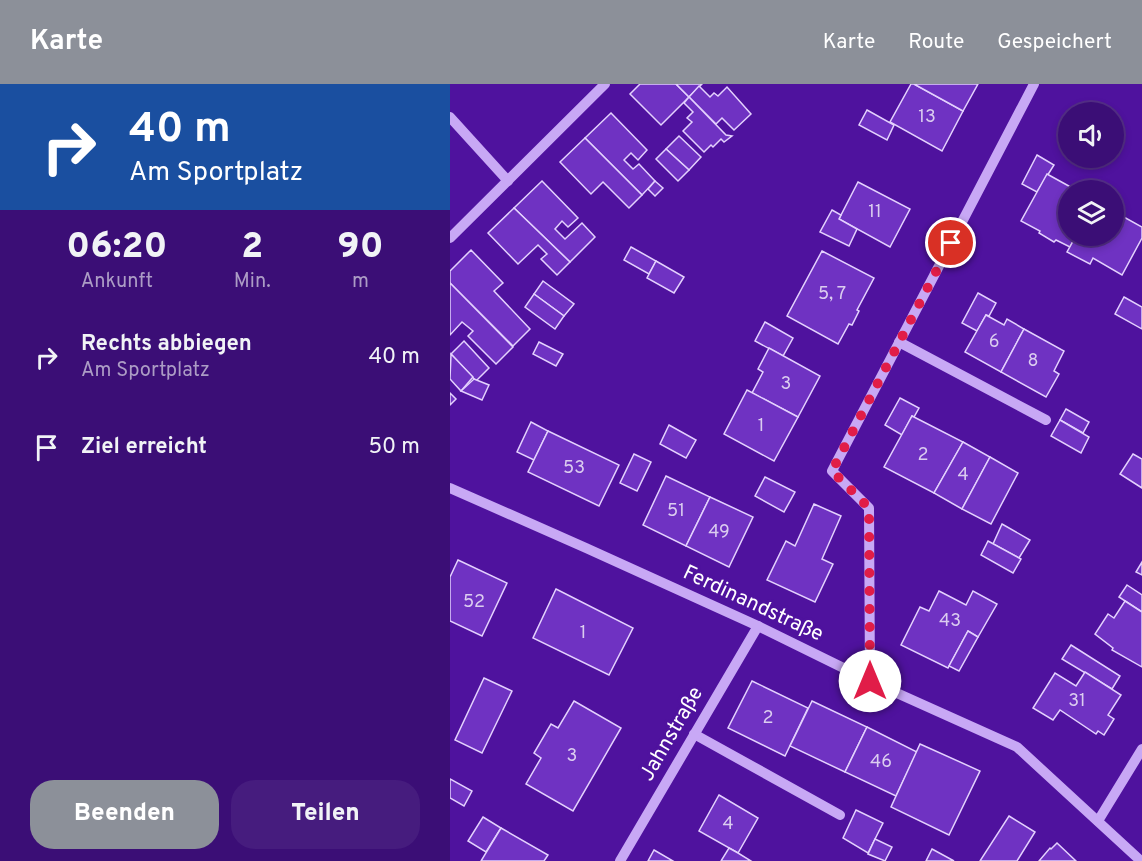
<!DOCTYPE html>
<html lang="de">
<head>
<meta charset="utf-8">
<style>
	:root { --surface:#3b0e76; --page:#461c7e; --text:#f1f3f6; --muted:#ac9cc5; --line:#542e88; --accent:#8c9099 }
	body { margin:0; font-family:Overpass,sans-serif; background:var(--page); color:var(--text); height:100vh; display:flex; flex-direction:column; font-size:22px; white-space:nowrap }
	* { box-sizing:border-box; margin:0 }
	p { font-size:20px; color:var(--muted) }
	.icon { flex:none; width:33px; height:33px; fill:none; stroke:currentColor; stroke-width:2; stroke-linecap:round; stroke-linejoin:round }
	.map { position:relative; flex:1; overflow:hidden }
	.details { display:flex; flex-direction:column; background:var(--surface); width:450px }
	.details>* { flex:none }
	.banner { background:#1a4fa0; color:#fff; overflow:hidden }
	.tools { position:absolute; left:608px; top:18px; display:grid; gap:12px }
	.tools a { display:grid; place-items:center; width:66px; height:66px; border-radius:50%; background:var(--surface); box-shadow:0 3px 9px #0003,0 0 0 2px var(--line); font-size:30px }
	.pin { position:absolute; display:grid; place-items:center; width:51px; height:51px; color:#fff; margin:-26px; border:3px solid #fff; border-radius:50%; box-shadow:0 2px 6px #0007 }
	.me { position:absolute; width:66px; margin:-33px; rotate:0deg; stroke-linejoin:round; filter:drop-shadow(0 0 4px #0008) }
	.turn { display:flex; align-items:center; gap:21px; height:126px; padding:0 30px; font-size:27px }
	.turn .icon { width:78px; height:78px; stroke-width:2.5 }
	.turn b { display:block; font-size:42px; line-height:51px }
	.eta { display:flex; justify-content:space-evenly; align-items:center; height:102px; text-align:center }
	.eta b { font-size:36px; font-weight:800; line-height:42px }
	.button { display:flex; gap:12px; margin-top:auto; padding:12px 30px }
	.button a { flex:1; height:69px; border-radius:24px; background:var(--accent); color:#fff; font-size:24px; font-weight:800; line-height:69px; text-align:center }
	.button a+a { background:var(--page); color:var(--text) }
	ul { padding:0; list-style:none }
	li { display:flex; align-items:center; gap:18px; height:90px; padding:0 30px }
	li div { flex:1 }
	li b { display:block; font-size:22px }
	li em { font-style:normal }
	header { display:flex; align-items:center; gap:36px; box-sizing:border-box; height:84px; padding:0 30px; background:var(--accent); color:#fff }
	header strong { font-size:28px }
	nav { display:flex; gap:33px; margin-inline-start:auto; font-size:21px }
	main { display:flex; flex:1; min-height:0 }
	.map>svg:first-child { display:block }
	.building { fill:#6f32c2; stroke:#e4d1fe; stroke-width:1.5 }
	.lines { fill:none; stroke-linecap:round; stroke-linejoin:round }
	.minor { stroke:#c8a8f5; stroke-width:10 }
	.route { stroke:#e11d48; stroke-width:10; stroke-dasharray:0 18 }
	.labels { text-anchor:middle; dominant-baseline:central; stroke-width:6; stroke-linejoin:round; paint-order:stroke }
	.number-label { font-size:18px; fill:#dbccf0 }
	.street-label { font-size:21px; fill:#fff; stroke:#4f129e }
</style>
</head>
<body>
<header>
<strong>Karte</strong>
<nav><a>Karte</a><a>Route</a><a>Gespeichert</a></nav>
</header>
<main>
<section class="details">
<div class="banner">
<div class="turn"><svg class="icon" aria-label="right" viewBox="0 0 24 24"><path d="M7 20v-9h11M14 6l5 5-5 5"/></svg><div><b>40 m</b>Am Sportplatz</div></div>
</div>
<div class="eta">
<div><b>06:20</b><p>Ankunft</p></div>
<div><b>2</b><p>Min.</p></div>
<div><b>90</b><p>m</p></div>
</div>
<ul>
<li><svg class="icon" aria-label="right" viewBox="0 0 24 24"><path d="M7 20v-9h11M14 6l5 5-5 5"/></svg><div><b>Rechts abbiegen</b><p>Am Sportplatz</p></div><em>40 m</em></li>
<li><svg class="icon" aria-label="arrive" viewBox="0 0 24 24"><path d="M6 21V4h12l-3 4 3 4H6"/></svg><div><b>Ziel erreicht</b></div><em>50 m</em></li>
</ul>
<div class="button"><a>Beenden</a><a>Teilen</a></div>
</section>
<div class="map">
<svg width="692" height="777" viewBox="0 0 692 777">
	<rect width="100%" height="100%" fill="#4f129e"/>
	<g class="building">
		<path d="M190,0H226L239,13L211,41L180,10Z"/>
		<path d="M226,0H252L239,13Z"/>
		<path d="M461,0H464L513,27L492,67L440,38Z"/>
		<path d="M464,0H528L513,27Z"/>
		<path d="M249,2L260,13L264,9L268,12L277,3L301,30L284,46L272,34L266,40L239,13Z"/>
		<path d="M239,13L276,51L282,52L274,58L271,55L263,63L261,61L254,68L233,47L242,38L237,34L243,28L234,19Z"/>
		<path d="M417,26L444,41L437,56L409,41Z"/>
		<path d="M161,29L197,66L188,76L181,69L174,76L183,85L189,80L205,97L192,111L135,54Z"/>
		<path d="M229,52L251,73L239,86L216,65Z"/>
		<path d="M135,54L192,111L179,124L153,98L141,110L110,78Z"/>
		<path d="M216,65L239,86L228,97L206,75Z"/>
		<path d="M587,71L604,81L587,108L572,100Z"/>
		<path d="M597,90L626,106H618V152H626L620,163L606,156L604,158L589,149L590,147L571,137Z"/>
		<path d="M92,97L128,134L118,143L112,137L105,145L115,155L132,139L145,153L120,178L64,124Z"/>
		<path d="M205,97L213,104L205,112L198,105Z"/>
		<path d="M408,98L460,125L440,163L389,135Z"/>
		<path d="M64,124L120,178L107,191L91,175L97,170L88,161L68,180L38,149Z"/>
		<path d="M382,126L391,131L389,135L407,145L399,162L370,148Z"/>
		<path d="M663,127L692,143V154L672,191L643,174L640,180L617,168L626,152H663Z"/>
		<path d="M181,163L206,177L199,190L174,176Z"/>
		<path d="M21,166L53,199L44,207L80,245L63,262L0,199V187Z"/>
		<path d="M372,167L424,194L407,226L409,227L402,241L399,240L388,260L337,232Z"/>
		<path d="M206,177L234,193L224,209L197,194Z"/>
		<path d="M93,197L124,220L114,232L84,210Z"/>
		<path d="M0,199L63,263L46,280L18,252L23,247L12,238L0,251Z"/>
		<path d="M528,209L546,219L539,232L536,231L527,247L512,239Z"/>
		<path d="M84,210L114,232L105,245L75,223Z"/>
		<path d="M674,213L692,223V245L665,230Z"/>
		<path d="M536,231L554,241L557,235L574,245L551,288L515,268Z"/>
		<path d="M315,238L343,254L333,272L305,257Z"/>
		<path d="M574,245L614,267L604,287L609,290L596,313L551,288Z"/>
		<path d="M14,257L39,284L26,297L1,270Z"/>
		<path d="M89,258L113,270L106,282L83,270Z"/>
		<path d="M319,264L370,292L348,333L302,309L313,288L308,285Z"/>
		<path d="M1,270L23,293L11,307L0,295Z"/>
		<path d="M24,295L39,301L32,316L11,307Z"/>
		<path d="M297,306L348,333L324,377L274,350Z"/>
		<path d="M0,309L6,315L0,321Z"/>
		<path d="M450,314L469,324L464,333L462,332L452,351L435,341Z"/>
		<path d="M616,325L639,338L633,349L610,336Z"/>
		<path d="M462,332L513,358L484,409L434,383Z"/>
		<path d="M610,336L639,353L631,369L601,352Z"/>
		<path d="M81,338L98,347L84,376L67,368Z"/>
		<path d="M219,341L246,356L236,374L210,360Z"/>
		<path d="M98,347L169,381L149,422L78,388Z"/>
		<path d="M513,358L540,373L512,425L484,409Z"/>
		<path d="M184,370L201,378L187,407L170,399Z"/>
		<path d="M683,370L692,375V404L670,390Z"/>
		<path d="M540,373L568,389L541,440L512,425Z"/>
		<path d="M216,392L260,413L236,462L193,441Z"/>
		<path d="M315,393L345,408L334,428L305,412Z"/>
		<path d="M260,413L303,433L279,483L236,462Z"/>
		<path d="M364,420L391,432L372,475L383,480L365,518L317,496L336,457L345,462Z"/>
		<path d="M552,440L580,456L569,474L543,460Z"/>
		<path d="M538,457L571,475L563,489L531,471Z"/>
		<path d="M8,476L57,499L32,552L0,537V493Z"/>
		<path d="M692,478V491L686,488Z"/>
		<path d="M677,501L692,511V528L669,513Z"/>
		<path d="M106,505L183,544L159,591L83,554Z"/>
		<path d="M489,507L516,521L523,507L547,520L528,553L518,547L498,584L451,561L470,523L479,527Z"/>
		<path d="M675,517L692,528V583L662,566L663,564L645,550L658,530L664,534Z"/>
		<path d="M518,547L528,553L509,587L499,582Z"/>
		<path d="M621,561L670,592L662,605L612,575Z"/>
		<path d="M635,588L671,611L658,631L664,635L654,651L648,647L646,650L610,626L603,636L583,624L605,589L626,602Z"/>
		<path d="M34,594L62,607L32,669L5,656Z"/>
		<path d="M302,597L358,624L335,672L278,644Z"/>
		<path d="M124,617L171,644L123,727L76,700L91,674L84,669L101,640L108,644Z"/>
		<path d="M362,617L417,643L395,688L340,662Z"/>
		<path d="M417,643L467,668L446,712L395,688Z"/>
		<path d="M470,660L530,687L499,751L441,723Z"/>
		<path d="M0,695L22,707L14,722L0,714Z"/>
		<path d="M269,711L308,734L288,769L249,747Z"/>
		<path d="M406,726L433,739L418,769L393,754Z"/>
		<path d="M559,732L585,748L567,777H530Z"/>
		<path d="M33,733L51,744L36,768L18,757Z"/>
		<path d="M51,744L98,771L94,777H31Z"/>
		<path d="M425,755L442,763L435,777L418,770Z"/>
		<path d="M607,759L626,777H589L600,764L601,765Z"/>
		<path d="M279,764L288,769L301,777H271Z"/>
		<path d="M482,765L504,777H476Z"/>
		<path d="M204,766L223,777H198Z"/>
	</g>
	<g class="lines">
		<g class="minor">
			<path d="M0,33L58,97"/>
			<path d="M0,154L155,0"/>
			<path d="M449,258L596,336"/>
			<path d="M0,404L136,464L308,542L420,597L567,663L691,777"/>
			<path d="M420,597L419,424L382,387L584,0"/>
			<path d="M244,650L390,731"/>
			<path d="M648,737L692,665"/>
			<path d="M170,777L308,542"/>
		</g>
	</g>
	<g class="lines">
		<path class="route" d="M420,597L419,424L382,387L501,159"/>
	</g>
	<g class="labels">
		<g class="number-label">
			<text x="477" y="33">13</text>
			<text x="425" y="128">11</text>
			<text x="382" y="210">5, 7</text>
			<text x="544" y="258">6</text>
			<text x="583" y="277">8</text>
			<text x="336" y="300">3</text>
			<text x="311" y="342">1</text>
			<text x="473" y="371">2</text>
			<text x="124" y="384">53</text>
			<text x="513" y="391">4</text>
			<text x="226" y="427">51</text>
			<text x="269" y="448">49</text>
			<text x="24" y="518">52</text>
			<text x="500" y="537">43</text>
			<text x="133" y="549">1</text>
			<text x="627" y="617">31</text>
			<text x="318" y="634">2</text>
			<text x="122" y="672">3</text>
			<text x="431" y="678">46</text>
			<text x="278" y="740">4</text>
		</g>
		<g class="street-label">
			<text transform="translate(303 520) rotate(25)">Ferdinandstraße</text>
			<text transform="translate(222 650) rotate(-60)">Jahnstraße</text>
		</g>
	</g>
</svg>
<div class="tools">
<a><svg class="icon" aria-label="sound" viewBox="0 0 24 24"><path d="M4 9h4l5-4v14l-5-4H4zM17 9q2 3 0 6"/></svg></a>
<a><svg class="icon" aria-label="layers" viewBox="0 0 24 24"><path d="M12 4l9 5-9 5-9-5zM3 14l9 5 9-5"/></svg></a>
</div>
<div class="pin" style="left:501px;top:159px;background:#d93025"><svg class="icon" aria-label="arrive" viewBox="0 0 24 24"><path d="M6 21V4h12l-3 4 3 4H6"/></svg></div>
<svg class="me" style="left:420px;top:597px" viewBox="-20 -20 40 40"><circle r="19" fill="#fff"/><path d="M0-13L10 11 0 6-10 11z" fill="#e11d48"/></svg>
</div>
</main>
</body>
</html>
